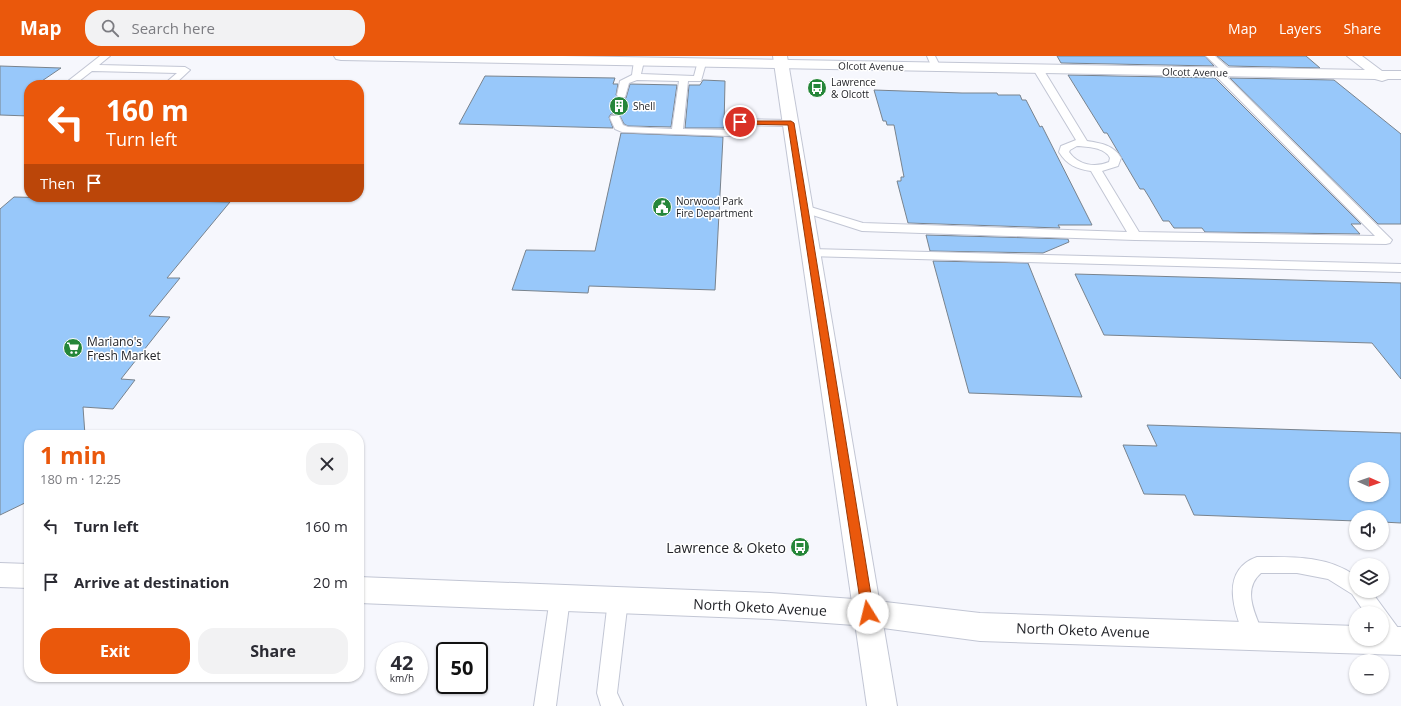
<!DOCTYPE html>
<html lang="en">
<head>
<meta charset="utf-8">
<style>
	:root { --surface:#fff; --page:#f2f2f3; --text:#2b2b33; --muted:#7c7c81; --accent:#ea580c }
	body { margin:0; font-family:"Open Sans",sans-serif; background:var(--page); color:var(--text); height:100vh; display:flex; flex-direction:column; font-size:15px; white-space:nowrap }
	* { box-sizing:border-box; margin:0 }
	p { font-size:13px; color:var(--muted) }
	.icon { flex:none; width:22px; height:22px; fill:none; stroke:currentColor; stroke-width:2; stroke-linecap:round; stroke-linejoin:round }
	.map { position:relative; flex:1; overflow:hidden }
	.side { position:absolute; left:24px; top:374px; width:340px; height:252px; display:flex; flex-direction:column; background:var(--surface); border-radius:16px; box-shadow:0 1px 3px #0004 }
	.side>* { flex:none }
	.top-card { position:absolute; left:24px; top:24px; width:340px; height:122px; border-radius:16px; box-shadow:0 1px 3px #0004; background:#ea580c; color:#fff; overflow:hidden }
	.needle { width:26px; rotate:92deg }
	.fabs { position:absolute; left:1349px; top:406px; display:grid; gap:8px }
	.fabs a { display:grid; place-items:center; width:40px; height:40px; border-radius:50%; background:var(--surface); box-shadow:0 1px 3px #0004; font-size:20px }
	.speed { position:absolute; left:376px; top:586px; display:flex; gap:8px; font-size:20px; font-weight:700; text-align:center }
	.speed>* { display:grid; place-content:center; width:52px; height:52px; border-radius:50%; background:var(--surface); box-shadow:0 1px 3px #0004; line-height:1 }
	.speed small { font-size:10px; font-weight:400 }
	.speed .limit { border:2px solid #111; border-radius:6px; background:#fff; color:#111 }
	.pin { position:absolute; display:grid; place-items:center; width:34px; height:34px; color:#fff; margin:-17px; border:2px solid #fff; border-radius:50%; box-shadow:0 1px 4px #0007 }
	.me { position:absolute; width:44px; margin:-22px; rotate:351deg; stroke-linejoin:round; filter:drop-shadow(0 0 3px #0008) }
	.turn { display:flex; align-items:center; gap:14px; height:84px; padding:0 16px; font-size:18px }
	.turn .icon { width:52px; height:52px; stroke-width:2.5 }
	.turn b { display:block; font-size:28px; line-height:34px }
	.then { display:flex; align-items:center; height:38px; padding:0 16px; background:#0003; gap:8px; font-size:15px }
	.round { display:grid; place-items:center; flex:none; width:42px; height:42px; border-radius:16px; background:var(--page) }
	.head { display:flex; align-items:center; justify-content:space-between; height:68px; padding:0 16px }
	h1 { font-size:24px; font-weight:700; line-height:30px; color:var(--accent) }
	.primary-button { display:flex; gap:8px; margin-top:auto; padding:8px 16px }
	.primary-button a { flex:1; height:46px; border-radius:16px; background:var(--accent); color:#fff; font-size:16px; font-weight:700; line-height:46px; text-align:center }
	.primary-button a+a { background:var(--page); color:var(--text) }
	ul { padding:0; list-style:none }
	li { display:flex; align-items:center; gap:12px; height:56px; padding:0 16px }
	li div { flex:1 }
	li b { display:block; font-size:15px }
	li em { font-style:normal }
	header { display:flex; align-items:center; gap:24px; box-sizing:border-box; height:56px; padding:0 20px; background:var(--accent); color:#fff }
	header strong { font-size:19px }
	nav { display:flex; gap:22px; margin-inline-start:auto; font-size:14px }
	.search { width:280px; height:36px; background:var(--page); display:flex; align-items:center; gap:10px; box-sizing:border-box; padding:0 14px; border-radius:16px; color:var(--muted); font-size:15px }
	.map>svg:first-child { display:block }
	.building { fill:#98c8fa; stroke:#79838d; fill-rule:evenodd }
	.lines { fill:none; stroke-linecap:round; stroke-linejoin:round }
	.service-casing { stroke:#c2c6d4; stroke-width:2 }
	.minor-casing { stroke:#c2c6d4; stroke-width:2 }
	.secondary-casing { stroke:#c2c6d4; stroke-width:2 }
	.service { fill:#fff; fill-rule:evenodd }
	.minor { fill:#fff; fill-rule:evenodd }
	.secondary { fill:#fff; fill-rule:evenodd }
	.route { fill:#ea580c; stroke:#983908 }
	.labels { text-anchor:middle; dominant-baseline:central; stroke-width:3; stroke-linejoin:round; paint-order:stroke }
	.far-street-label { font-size:10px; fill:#232429; stroke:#fff }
	.far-poi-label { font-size:10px; fill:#232429; stroke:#fff; text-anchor:start }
	.poi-label { font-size:12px; fill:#232429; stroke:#fff; text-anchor:start }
	.near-poi-label { font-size:14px; fill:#232429; stroke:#fff; text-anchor:end }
	.near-street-label { font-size:14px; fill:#232429; stroke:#fff }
</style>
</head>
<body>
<header>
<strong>Map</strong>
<div class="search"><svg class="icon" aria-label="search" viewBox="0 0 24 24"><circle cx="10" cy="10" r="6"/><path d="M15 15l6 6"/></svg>Search here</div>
<nav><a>Map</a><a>Layers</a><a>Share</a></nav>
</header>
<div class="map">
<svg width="1401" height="650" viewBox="0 0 1401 650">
	<rect width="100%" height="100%" fill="#f6f7fd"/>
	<g class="building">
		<path d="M1057,0H1205L1214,10L1061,7Z"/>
		<path d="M1217,0H1306L1320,12L1229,10Z"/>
		<path d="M0,10L61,12L36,29H29V60L0,59Z"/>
		<path d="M1068,19L1215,22L1361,168H1351L1360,178L1205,176L1202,172H1174L1169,165H1163L1149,141L1144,133H1140L1107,77H1104Z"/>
		<path d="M485,20L615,22L613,28H618L616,39L619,42H626L630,28L677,29L671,71L628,70L624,68L619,58H611L609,61L613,72L459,68Z"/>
		<path d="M1230,22L1334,24L1401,78V168H1378Z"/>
		<path d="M703,24L725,25L724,72H685L689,29H700Z"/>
		<path d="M874,34L962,37H997L998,39H1020L1022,44H1026L1040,71L1042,70L1092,169H1058L1060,172L908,167L897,125H901V121H904L894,69H887L886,65H883Z"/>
		<path d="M621,77L723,81L715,234L589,230L588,237L512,234L526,194L595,195Z"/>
		<path d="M14,141L230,146L167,222H180L149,260L170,261L121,323L135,324L113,353L83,351L85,379H29V445L0,459V153Z"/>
		<path d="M926,179L1068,183L1069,186L1043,197L930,195Z"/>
		<path d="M933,205L1028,207L1082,341L969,337Z"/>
		<path d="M1075,218L1401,227V323L1372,287L1104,279Z"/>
		<path d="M1147,369L1401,377V467L1382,466V461H1356V465L1194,459L1185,439L1144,438L1123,389L1157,390ZM1356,413H1382V439H1356Z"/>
	</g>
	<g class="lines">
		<defs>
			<g id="service">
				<path d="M100,0H110L99,9L185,11L190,14L174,29H163L177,17L92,15L74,29H63Z"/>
				<path d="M927,0H935L941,12L939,14H933Z"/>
				<path d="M1206,0H1215L1233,16L1228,19L1225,18Z"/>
				<path d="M639,2L644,5L641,18L694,20L698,5H704L706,7L701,25H688L683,73L726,74L737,64L741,63L791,64L796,67L791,70L744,69L733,79L729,80L622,76L615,73L610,62L611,60H619L623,69L628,71L672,73L679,25L637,24L629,27L625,41H619L617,39L620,25L632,19L634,5Z"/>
				<path d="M1038,10L1043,13L1087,85C1100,87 1114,89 1121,102L1118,110L1102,115L1139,176L1375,180L1214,18L1212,16L1217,13L1220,14L1392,184L1390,187L1386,188L1135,184L862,175L800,155L798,153L800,151L804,149L863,167L1127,176L1091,115C1077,113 1067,109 1059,96L1061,90L1076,84L1033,13ZM1077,90C1087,91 1105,91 1110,102L1109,106C1095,112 1078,109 1069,96L1070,94Z"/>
				<path d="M811,193L1401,208V216L807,200L805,197L807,194Z"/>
				<path d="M1257,501C1291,501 1327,499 1356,520V535H1371L1401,576V591L1395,593C1379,587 1382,572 1382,557H1365L1352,538L1328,523L1297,517H1261C1241,534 1256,560 1264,580L1261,587L1254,589L1247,587C1235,559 1218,515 1257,501Z"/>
				<path d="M560,533L567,536L570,542L556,650H534L550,542L553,536Z"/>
				<path d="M618,535L625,538L628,544L617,637L623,650H601L597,637L608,544L611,538Z"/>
			</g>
			<g id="minor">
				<path d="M334,0H562L1365,14L1347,0H1362L1382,15H1401V23H1388L1382,25L1375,23L341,4L336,3Z"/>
				<path d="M0,507L29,508V532L0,531Z"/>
				<path d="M359,521L770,537L868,544L980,557L1356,570V583H1382V571H1401V599L980,585L868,570L770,563L359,547Z"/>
			</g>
			<path id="secondary" d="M773,0H787L897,650H867Z"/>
		</defs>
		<use href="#service" class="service-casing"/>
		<use href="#minor" class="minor-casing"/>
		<use href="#secondary" class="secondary-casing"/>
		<use href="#service" class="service"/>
		<use href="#minor" class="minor"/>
		<use href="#secondary" class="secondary"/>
	</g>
	<path class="route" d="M738,65H791L794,67L874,557L872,561L868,563L864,561L862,557L788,69L740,68L737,66Z"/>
	<defs>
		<symbol id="bus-disc" viewBox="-11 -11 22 22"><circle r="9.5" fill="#258639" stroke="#fff"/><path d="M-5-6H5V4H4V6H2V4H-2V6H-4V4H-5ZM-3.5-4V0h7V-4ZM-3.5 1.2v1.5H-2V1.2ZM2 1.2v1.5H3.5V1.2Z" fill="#fff"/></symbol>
		<symbol id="building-disc" viewBox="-11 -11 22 22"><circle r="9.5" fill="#258639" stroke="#fff"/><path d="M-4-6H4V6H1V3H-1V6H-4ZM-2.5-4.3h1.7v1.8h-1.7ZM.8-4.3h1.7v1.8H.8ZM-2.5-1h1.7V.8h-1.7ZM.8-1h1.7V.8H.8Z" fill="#fff"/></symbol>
		<symbol id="civic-disc" viewBox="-11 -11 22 22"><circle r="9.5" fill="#258639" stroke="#fff"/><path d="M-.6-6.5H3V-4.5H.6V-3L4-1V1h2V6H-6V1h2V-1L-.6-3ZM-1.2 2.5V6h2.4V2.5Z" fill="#fff"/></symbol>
		<symbol id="supermarket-disc" viewBox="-11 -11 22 22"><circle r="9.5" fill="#258639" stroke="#fff"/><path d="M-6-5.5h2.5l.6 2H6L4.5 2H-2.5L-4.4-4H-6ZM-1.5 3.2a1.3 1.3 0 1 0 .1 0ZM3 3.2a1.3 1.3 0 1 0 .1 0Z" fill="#fff"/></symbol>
	</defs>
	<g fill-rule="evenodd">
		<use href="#bus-disc" x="806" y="21" width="22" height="22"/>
		<use href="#building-disc" x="608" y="39" width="22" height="22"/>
		<use href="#civic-disc" x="651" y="140" width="22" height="22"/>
		<use href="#supermarket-disc" x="62" y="281" width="22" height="22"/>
		<use href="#bus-disc" x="789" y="480" width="22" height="22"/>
	</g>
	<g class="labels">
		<g class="far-street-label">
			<text transform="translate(871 10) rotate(1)">Olcott Avenue</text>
			<text transform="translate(1195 16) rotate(1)">Olcott Avenue</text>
		</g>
		<g class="far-poi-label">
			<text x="831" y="26">Lawrence<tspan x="831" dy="12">&amp; Olcott</tspan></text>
			<text x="633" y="50">Shell</text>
			<text x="676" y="145">Norwood Park<tspan x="676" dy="12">Fire Department</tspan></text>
		</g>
		<g class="poi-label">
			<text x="87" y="285">Mariano's<tspan x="87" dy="14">Fresh Market</tspan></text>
		</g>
		<g class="near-poi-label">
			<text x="786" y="491">Lawrence &amp; Oketo</text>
		</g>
		<g class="near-street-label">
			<text transform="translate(760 551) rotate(3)">North Oketo Avenue</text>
			<text transform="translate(1083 574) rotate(2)">North Oketo Avenue</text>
		</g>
	</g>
</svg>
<div class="fabs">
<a><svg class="needle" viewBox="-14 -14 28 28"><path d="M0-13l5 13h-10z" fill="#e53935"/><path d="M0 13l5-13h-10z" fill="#7c7c81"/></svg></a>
<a><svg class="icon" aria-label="sound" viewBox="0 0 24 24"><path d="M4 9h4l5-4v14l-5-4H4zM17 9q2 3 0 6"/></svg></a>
<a><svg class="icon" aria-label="layers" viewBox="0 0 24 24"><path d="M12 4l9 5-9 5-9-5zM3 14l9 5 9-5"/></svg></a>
<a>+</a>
<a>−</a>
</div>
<div class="speed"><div>42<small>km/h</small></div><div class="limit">50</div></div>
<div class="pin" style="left:740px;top:66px;background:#d93025"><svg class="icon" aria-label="arrive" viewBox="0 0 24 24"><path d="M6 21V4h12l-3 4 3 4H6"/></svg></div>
<svg class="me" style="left:868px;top:557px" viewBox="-20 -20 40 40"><circle r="19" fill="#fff"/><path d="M0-13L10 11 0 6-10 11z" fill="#ea580c"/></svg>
<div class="top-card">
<div class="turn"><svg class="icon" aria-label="left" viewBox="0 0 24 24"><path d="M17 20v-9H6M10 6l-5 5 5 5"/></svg><div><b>160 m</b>Turn left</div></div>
<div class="then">Then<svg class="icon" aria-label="arrive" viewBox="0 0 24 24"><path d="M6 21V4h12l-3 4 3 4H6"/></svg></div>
</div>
<section class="side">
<div class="head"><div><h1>1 min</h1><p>180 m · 12:25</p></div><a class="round"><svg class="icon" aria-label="close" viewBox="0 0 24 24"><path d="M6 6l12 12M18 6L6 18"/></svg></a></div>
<ul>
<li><svg class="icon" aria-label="left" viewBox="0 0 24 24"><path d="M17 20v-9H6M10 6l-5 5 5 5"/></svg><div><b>Turn left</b></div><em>160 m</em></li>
<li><svg class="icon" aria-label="arrive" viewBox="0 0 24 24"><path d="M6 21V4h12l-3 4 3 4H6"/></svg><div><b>Arrive at destination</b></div><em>20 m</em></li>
</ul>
<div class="primary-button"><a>Exit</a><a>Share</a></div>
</section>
</div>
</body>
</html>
